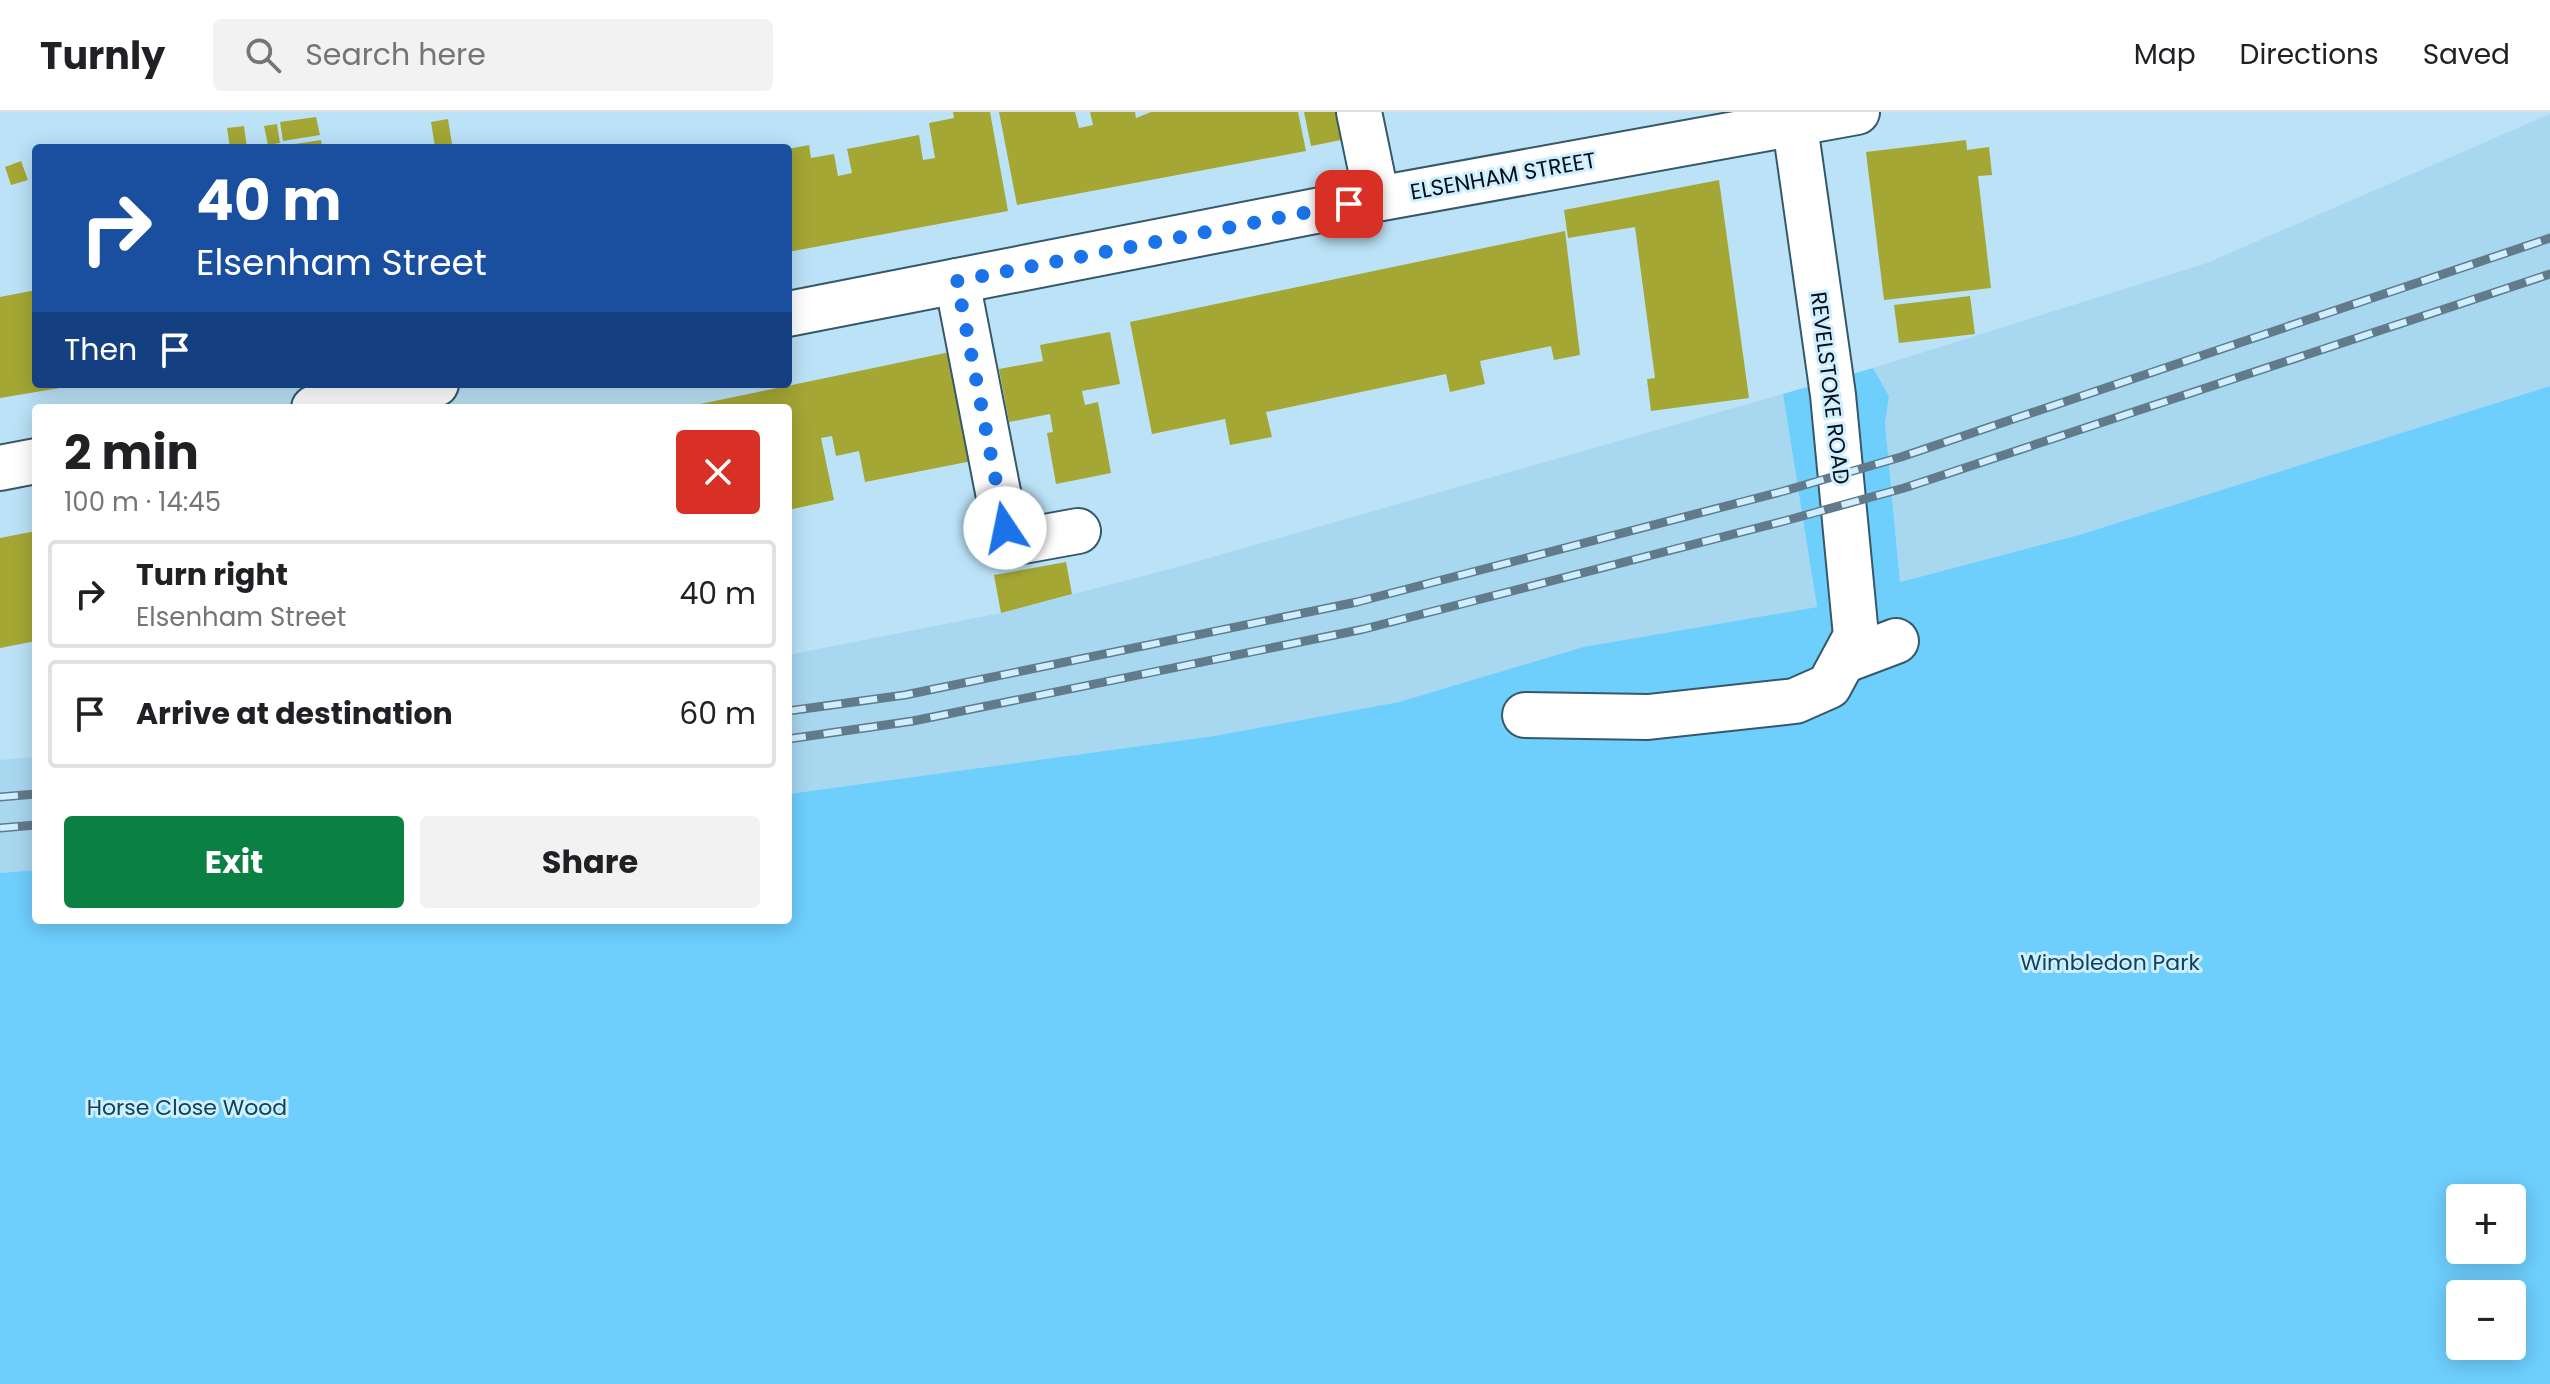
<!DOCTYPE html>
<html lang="en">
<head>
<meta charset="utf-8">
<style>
	:root { --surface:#fff; --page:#f2f2f2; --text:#202124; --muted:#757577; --line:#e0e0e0; --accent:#0b8043 }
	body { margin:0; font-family:Poppins,sans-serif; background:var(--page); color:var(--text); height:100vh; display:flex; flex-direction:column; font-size:30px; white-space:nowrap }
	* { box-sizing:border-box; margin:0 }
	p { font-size:26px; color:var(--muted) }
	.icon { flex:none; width:44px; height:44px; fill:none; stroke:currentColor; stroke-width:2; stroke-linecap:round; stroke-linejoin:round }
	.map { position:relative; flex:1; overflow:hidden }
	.drawer { position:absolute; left:32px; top:292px; width:760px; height:520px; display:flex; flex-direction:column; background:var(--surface); border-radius:8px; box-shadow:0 4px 20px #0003 }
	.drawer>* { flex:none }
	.top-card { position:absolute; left:32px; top:32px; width:760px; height:244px; border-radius:8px; box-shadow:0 4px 20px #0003; background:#1a4fa0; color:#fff; overflow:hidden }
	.fabs { position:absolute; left:2446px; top:1072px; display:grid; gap:16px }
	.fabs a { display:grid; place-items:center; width:80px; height:80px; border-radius:8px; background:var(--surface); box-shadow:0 4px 20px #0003; font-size:40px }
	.pin { position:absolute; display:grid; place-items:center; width:68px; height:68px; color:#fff; margin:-34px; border-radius:16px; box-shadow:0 4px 12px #0006 }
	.me { position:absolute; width:88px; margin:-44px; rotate:349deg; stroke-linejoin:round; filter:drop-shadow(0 0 6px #0008) }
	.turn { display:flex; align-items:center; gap:28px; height:168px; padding:0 32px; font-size:36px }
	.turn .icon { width:104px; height:104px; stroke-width:2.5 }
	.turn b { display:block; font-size:56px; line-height:68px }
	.then { display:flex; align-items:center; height:76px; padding:0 32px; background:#0003; gap:16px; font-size:30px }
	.round { display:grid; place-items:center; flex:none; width:84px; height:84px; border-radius:8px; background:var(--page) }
	.summary { display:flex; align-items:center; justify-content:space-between; height:136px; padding:0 32px }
	h1 { font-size:48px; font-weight:700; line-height:60px }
	.action { display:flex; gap:16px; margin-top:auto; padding:16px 32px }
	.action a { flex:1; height:92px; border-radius:8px; background:var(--accent); color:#fff; font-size:32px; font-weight:700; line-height:92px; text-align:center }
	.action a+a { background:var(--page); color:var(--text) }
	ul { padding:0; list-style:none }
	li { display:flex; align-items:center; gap:24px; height:108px; margin:0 16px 12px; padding:0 16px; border:4px solid var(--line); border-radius:8px }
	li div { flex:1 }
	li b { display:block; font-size:30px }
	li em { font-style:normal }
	header { display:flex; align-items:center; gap:48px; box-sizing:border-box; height:112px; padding:0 40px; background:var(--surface); border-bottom:2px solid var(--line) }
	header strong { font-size:38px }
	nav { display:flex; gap:44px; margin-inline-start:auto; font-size:28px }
	.search { width:560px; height:72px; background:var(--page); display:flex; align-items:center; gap:20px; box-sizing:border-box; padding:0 28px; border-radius:8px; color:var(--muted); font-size:30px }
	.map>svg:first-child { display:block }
	.built { fill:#a8d7f0 }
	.green { fill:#6ecffd; fill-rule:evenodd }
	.building { fill:#a4a734 }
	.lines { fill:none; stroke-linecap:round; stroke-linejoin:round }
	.minor-casing { stroke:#35586a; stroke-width:48 }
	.minor { stroke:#fff; stroke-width:44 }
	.rail-casing { stroke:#627b8a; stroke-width:9 }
	.rail { stroke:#cfeeff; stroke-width:6; stroke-dasharray:18; stroke-linecap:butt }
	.route { stroke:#1a73e8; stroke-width:14; stroke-dasharray:0 25.2 }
	.labels { text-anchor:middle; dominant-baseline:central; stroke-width:6; stroke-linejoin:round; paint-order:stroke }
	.street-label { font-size:22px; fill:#030f16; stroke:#cfeeff }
	.park-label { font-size:22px; fill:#0e445a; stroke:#cfeeff }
</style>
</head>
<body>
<header>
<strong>Turnly</strong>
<div class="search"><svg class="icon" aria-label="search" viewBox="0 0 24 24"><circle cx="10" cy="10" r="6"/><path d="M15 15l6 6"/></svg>Search here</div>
<nav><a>Map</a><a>Directions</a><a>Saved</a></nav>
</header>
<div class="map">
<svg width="2550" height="1272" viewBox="0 0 2550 1272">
	<rect width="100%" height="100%" fill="#bbe2f7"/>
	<g class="built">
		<path d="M2550,2V274L2079,423L1900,470L1885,311L1889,284L1873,256L2207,151Z"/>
		<path d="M1783,282L1817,495L1583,535L1399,590L1214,624L788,682V543L1001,501L1178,455Z"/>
		<path d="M36,645V758L0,761V648Z"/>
	</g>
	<path class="green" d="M1873,256L1889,284L1885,311L1900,470L2079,423L2550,274V1272H0V761L36,758V808H788V682L1214,624L1399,590L1583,535L1817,495L1783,282ZM2460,1086H2512V1138H2460ZM2460,1182H2512V1234H2460Z"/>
	<g class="building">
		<path d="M953,0H990L1008,99L788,140V37L809,33L811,46L834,42L838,64L852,61L847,37L919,23L923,48L935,46L929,11L954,6Z"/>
		<path d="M999,0H1075L1079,16L1093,13L1090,0H1135L1136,6L1151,0H1298L1306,39L1017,93Z"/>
		<path d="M1304,0H1340L1346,27L1311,34Z"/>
		<path d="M316,5L320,23L283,29L280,10Z"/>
		<path d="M448,7L452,32L435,35L431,10Z"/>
		<path d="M277,12L280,31L268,33L264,14Z"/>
		<path d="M244,14L247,36H230L227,16Z"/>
		<path d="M321,28L322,36H282V34Z"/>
		<path d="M1966,28L1967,38L1989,35L1992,63L1978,64L1991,176L1884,188L1866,40Z"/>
		<path d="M21,49L28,68L11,73L5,55Z"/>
		<path d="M1719,68L1749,286L1651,299L1647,267L1655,266L1635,115L1568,126L1564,98Z"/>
		<path d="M1565,119L1580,243L1554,248L1551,234L1480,249L1485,272L1450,280L1446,262L1266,300L1272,325L1230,333L1225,307L1152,322L1130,210Z"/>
		<path d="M36,178V272L72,274L0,286V185Z"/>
		<path d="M1970,184L1975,222L1899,231L1894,193Z"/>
		<path d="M1110,220L1120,272L1082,279L1085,293L1098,290L1111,361L1056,372L1047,321L1053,320L1050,302L1009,310L999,257L1043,249L1040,233Z"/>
		<path d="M950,240L972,349L865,370L859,339L836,344L832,324L821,326L834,388L788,398V296H681Z"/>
		<path d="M36,419V529L0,536V426Z"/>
		<path d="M1066,450L1072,482L1001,501L994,463Z"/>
	</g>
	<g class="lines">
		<defs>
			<g id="minor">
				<path d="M1359,0L1377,87"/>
				<path d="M957,169L1005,416L1023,429L1078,419"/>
				<path d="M788,202L1377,87L1857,0"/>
				<path d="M314,296L436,272"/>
				<path d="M0,356L36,349"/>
				<path d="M1843,549L1896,529"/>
				<path d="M1525,603L1648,605L1795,589L1829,574L1856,524L1833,283L1793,0"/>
			</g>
		</defs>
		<use href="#minor" class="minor-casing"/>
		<use href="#minor" class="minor"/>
		<defs>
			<g id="rail">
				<path d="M788,599L905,583L1357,490L1784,379L1901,345L2550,126"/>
				<path d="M788,627L913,609L1364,517L1788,408L1904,376L2550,162"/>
				<path d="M0,685L36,682"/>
				<path d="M0,716L36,713"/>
			</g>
		</defs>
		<use href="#rail" class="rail-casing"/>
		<use href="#rail" class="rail"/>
	</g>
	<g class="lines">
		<path class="route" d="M1005,416L957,169L1349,92"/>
	</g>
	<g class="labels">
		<g class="street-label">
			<text transform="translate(1503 64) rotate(-10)">ELSENHAM STREET</text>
			<text transform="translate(1830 276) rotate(83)">REVELSTOKE ROAD</text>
		</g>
		<g class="park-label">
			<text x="2110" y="850">Wimbledon Park</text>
			<text x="187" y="995">Horse Close Wood</text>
		</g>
	</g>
</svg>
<div class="fabs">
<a>+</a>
<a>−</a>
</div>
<div class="pin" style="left:1349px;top:92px;background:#d93025"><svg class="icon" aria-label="arrive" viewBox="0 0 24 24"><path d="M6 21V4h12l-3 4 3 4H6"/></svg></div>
<svg class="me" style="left:1005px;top:416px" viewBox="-20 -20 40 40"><circle r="19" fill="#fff"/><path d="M0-13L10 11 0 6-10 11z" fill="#1a73e8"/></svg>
<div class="top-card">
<div class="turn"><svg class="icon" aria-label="right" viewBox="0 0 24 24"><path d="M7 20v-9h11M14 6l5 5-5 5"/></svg><div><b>40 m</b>Elsenham Street</div></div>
<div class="then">Then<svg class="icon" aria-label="arrive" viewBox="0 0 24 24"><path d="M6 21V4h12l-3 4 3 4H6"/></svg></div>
</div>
<section class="drawer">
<div class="summary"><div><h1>2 min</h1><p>100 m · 14:45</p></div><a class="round" style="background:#d93025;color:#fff"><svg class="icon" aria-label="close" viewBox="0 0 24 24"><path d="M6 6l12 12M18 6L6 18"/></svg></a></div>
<ul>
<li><svg class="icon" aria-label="right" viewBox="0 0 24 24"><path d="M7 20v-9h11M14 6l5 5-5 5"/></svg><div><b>Turn right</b><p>Elsenham Street</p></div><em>40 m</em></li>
<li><svg class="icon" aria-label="arrive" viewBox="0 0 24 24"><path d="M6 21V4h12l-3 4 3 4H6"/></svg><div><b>Arrive at destination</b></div><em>60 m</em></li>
</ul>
<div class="action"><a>Exit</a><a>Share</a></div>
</section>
</div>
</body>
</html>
